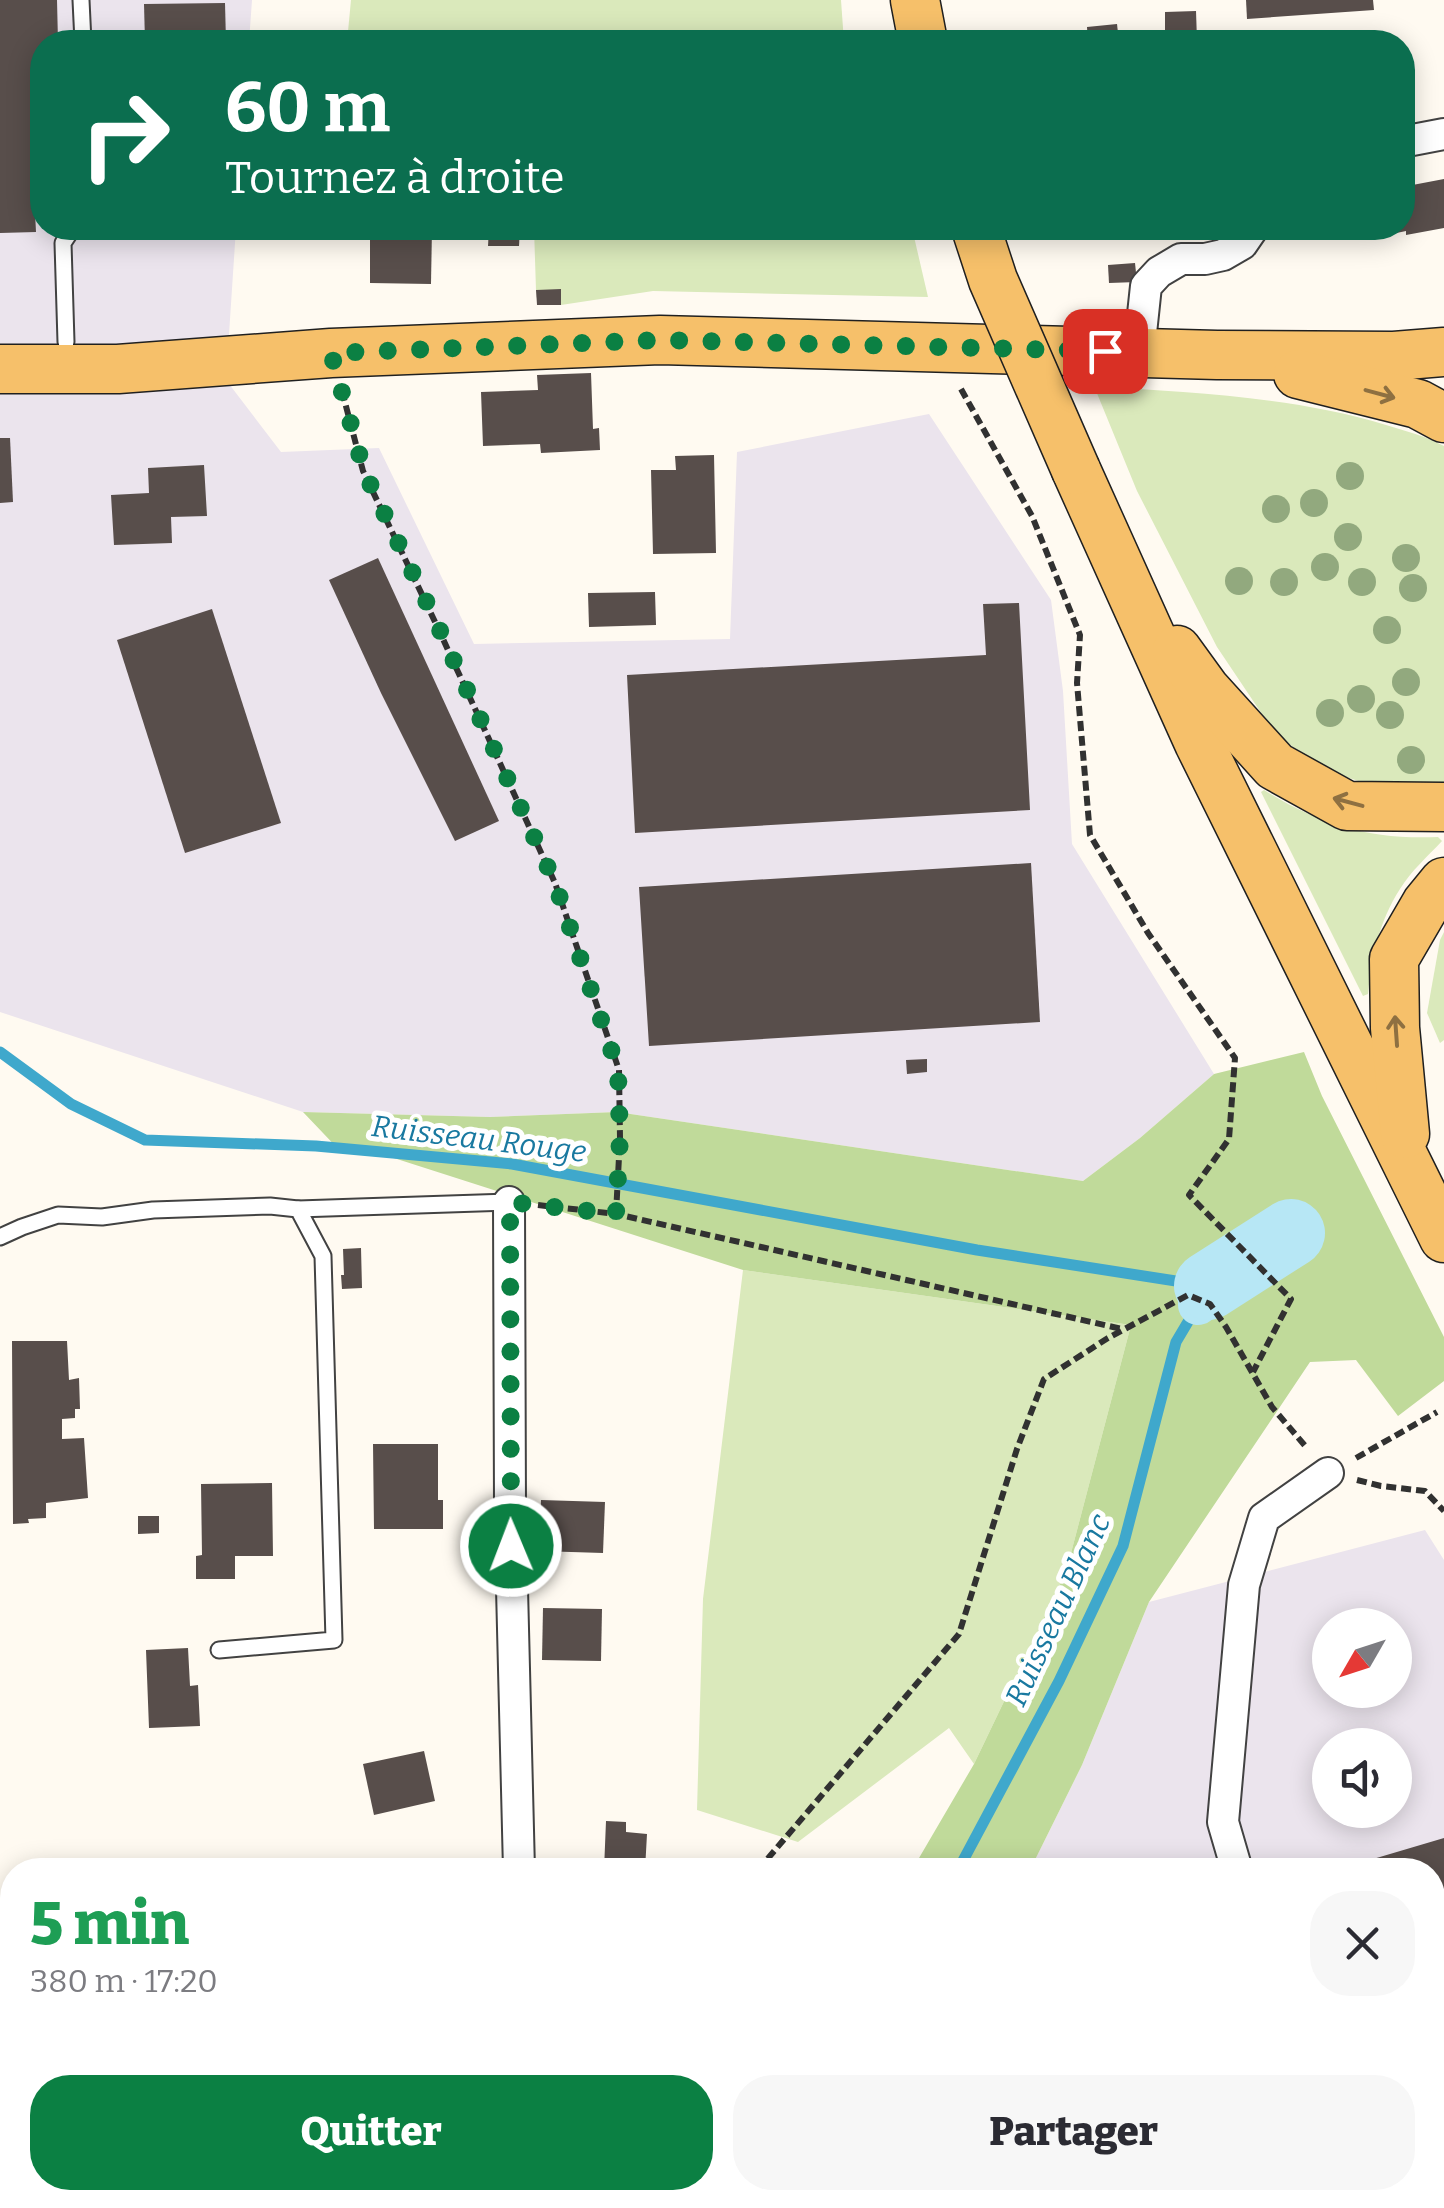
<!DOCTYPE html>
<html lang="fr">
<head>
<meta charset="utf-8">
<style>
	:root { --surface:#fff; --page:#f7f7f7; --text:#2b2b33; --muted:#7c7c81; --accent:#0b8043 }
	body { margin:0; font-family:Bitter,serif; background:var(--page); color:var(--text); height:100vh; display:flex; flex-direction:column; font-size:38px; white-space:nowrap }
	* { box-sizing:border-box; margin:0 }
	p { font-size:32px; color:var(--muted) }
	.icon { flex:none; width:55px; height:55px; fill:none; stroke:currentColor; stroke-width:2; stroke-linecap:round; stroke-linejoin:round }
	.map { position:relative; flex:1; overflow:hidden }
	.side { position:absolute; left:0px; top:1858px; width:1445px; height:352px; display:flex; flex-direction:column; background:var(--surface); border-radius:40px 40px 0 0; box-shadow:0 5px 25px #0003 }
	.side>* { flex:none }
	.banner { position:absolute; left:30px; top:30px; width:1385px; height:210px; border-radius:40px; box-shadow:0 5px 25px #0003; background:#0b6e4f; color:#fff; overflow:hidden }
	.needle { width:65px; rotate:231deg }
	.controls { position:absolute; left:1312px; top:1608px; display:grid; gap:20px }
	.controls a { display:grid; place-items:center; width:100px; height:100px; border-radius:50%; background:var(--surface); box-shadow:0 5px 25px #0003; font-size:50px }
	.pin { position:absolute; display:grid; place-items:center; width:85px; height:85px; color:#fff; margin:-42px; border-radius:20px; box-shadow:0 5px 15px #0006 }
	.me { position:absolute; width:110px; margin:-55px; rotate:359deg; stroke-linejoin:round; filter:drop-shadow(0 0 8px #0008) }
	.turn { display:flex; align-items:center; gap:35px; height:210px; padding:0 30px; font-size:45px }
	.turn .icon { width:130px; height:130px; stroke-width:2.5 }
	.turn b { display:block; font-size:70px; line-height:85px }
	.round { display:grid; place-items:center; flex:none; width:105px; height:105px; border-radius:40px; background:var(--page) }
	.summary { display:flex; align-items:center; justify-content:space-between; height:170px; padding:0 30px }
	h1 { font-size:60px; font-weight:800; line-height:75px; color:#1e9e55 }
	.action { display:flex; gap:20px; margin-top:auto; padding:20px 30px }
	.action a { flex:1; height:115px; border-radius:40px; background:var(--accent); color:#fff; font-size:40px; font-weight:800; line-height:115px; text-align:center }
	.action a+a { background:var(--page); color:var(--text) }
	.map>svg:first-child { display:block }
	.industrial { fill:#ebe4ed; fill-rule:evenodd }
	.green { fill:#dae9bb }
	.forest { fill:#c0da9a }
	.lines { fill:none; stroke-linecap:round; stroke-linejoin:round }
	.stream { stroke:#3fa8cc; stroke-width:11 }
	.canal { stroke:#b7e7f5; stroke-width:40 }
	.river { stroke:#b7e7f5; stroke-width:68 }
	.building { fill:#584e4b }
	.lane-casing { stroke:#424242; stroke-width:19 }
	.street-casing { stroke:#424242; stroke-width:34 }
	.primary-casing { stroke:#202020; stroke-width:51 }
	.path { stroke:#313131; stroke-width:6; stroke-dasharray:10 5; stroke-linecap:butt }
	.lane { stroke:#fff; stroke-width:15 }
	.street { stroke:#fff; stroke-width:30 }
	.primary { stroke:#f6c06a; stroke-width:48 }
	.primary-bridge-casing { stroke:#202020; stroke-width:51; stroke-linecap:butt }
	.primary-bridge { stroke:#f6c06a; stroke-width:48 }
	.tree { fill:#92a97e }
	.oneway { stroke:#8e7041 }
	.route { stroke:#0b8043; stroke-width:18; stroke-dasharray:0 32.4 }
	.labels { text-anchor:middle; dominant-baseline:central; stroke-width:10; stroke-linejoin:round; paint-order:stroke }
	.water-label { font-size:30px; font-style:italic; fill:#1979a0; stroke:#fff }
</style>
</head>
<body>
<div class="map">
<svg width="1444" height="2208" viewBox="0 0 1444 2208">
	<rect width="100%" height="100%" fill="#fffaf1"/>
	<g class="industrial">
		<path d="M0,0H252L249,42H42V228H236L226,380L281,452L379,448L474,644L730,639L737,452L929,414L1051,600L1063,691L1072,844L1214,1074L1140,1138L1083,1181L617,1112L490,1117L303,1112L0,1012Z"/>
		<path d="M1425,1530L1444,1560V2208H835L842,2198H1432V1870H1030L1082,1765L1149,1602ZM1330,1625H1395V1690H1330ZM1330,1745H1395V1810H1330Z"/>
	</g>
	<g class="green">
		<path d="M351,0H841L844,42H347Z"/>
		<path d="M534,228H912L928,297L653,291L561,305L560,290H536Z"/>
		<path d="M1094,386C1192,393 1291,396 1386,425C1406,431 1425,436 1444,446V783L1414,787L1374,786L1321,769L1274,732L1217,647L1137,491Z"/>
		<path d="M1264,790C1321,825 1371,840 1438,837L1442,841C1428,856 1411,871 1400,889C1379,921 1372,957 1368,994L1363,996L1261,792Z"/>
		<path d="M1444,932V1040L1440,1043L1427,1013L1440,940Z"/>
		<path d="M743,1270L1131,1325L1066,1572L974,1764L949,1728L798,1842L697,1810L703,1599Z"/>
	</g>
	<g class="forest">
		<path d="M1304,1052L1322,1096L1444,1337V1381L1398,1416L1356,1360L1310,1362L1149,1602L1082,1765L1030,1870H912L974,1764L1066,1572L1131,1325L743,1270L372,1151L343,1154L303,1112L490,1117L617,1112L1083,1181L1140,1138L1214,1074Z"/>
		<path d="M722,2198H842L835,2208H688Z"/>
	</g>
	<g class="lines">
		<g class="stream">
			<path d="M0,1052L71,1104L145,1140L316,1146L512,1164L977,1250L1208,1286"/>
			<path d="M958,1870L1059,1681L1123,1546L1176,1342L1198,1305"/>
			<path d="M793,2208L800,2198"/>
		</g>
		<path class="canal" d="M1198,1305L1208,1286"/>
		<path class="river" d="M1208,1286L1291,1233"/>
	</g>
	<g class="building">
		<path d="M0,0H57L58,42H42V211L35,212L36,232L0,233Z"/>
		<path d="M1246,0H1373L1374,10L1247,19Z"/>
		<path d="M225,3L226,42H145L144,4Z"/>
		<path d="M1196,11L1197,40L1165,41V12Z"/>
		<path d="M1117,24L1119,42H1088L1087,27Z"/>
		<path d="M1444,179V228L1406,235V231L1387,235L1385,228H1402V187Z"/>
		<path d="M370,228H432L431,284L370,283Z"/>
		<path d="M489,228H520L519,246H488Z"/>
		<path d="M1139,228H1199L1200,233L1140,239Z"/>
		<path d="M1135,263L1137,282L1109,283L1108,265Z"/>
		<path d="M561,289V305H537L536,290Z"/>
		<path d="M591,373L593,429L599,428L600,450L541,453L540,444L483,446L481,392L538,390L537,375Z"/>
		<path d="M0,438H10L13,502L0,503Z"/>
		<path d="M714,455L716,553L653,554L651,470H676L675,456Z"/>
		<path d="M204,465L207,516L171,517L172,543L114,545L111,495L149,493L148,468Z"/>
		<path d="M378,558L499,821L455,841L381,693L329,580Z"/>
		<path d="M655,592L656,625L589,627L588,593Z"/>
		<path d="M1019,603L1030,810L635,833L627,675L986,655L983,604Z"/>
		<path d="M212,609L281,823L185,853L117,640Z"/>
		<path d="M1031,863L1040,1022L649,1046L639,887Z"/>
		<path d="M927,1059V1072L907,1074L906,1060Z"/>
		<path d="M361,1248L362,1288L342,1289L341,1275H344L343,1249Z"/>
		<path d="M12,1341H67L69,1380L79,1378L80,1409H75V1418L62,1419V1439L84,1438L88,1498L46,1503V1518L28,1519L29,1523L13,1524Z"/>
		<path d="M373,1444H438V1500H443V1529H374Z"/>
		<path d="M272,1483L273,1556H235V1579H196V1556L202,1555L201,1484Z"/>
		<path d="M541,1500L605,1502L603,1553L539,1551Z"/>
		<path d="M138,1516H159V1533L138,1534Z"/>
		<path d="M543,1608L602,1609L601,1661L542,1660Z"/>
		<path d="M188,1648L190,1686L198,1685L200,1726L149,1728L146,1650Z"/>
		<path d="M424,1751L435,1801L374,1815L363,1764Z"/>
		<path d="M606,1821L626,1822V1832L647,1834L645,1870H604Z"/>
		<path d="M1444,1838V1897L1432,1901V1870H1336Z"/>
		<path d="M1444,2059V2126L1432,2097V2063Z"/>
		<path d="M10,2071L12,2118L0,2122V2075Z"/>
		<path d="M23,2198H64L67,2208H27Z"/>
		<path d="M193,2198H257L259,2208H195Z"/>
		<path d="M493,2198H539L547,2208H480Z"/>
	</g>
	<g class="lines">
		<defs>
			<g id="lane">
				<path d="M81,0L83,42"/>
				<path d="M66,342L63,243L73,228"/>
				<path d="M298,1209L509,1202"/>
				<path d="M0,1237L22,1227L58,1215L102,1217L153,1210L270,1206L298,1209L323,1256L334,1640L219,1650"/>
				<path d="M138,2198L139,2208"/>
			</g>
			<g id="street">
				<path d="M1402,142L1444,134"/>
				<path d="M1139,352L1146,286L1159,272L1181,259H1205L1223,255L1242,244L1253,228"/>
				<path d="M509,1202L510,1508L519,1870"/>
				<path d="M1237,1870L1223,1822L1244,1585L1264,1518L1328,1473"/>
				<path d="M457,2198L467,2208"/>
				<path d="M1333,2198L1336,2208"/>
				<path d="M363,2208L376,2198"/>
			</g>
			<g id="primary">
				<path d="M915,0L923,42"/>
				<path d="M0,369H118L331,353L660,340L1217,355L1394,356L1444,352"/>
				<path d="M1298,374L1418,404L1444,418"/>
				<path d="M1076,470L1199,743L1444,1238"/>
				<path d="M1177,650L1206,690L1275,766L1347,806L1444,807"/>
				<path d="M1405,1134L1395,1028L1394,959L1426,904L1444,882"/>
			</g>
		</defs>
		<use href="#lane" class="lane-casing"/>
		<use href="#street" class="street-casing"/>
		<use href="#primary" class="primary-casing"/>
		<g class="path">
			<path d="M961,389L1032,516L1080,635L1077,683L1090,835L1148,933L1235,1058L1229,1139L1189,1195L1291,1299L1253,1372"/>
			<path d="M342,391L363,471L437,626L555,883L619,1070L620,1138L616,1214"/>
			<path d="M538,1205L616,1214L1122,1329"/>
			<path d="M1356,1458L1437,1412"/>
			<path d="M1357,1480L1381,1486L1425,1491L1444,1511"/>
			<path d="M758,1870L959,1634L1017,1449L1044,1379L1108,1338L1188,1295L1210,1304L1226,1327L1272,1407L1307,1448"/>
		</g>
		<use href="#lane" class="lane"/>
		<use href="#street" class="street"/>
		<use href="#primary" class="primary"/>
		<defs>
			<path id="primary-bridge" d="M976,228L993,280L1076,470"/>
		</defs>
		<use href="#primary-bridge" class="primary-bridge-casing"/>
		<use href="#primary-bridge" class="primary-bridge"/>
	</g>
	<g class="tree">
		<circle cx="1350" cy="476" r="14"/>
		<circle cx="1314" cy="503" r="14"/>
		<circle cx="1276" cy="509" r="14"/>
		<circle cx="1348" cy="537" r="14"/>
		<circle cx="1406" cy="558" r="14"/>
		<circle cx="1325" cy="567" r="14"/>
		<circle cx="1239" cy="581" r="14"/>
		<circle cx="1284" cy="582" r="14"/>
		<circle cx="1362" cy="582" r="14"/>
		<circle cx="1413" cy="588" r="14"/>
		<circle cx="1387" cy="630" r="14"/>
		<circle cx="1406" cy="682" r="14"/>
		<circle cx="1361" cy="699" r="14"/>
		<circle cx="1330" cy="713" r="14"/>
		<circle cx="1390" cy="715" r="14"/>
		<circle cx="1411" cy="760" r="14"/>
	</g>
	<defs><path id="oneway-shaft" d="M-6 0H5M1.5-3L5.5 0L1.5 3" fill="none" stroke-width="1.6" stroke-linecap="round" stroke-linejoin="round" transform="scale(2.5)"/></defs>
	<g class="oneway">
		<use href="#oneway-shaft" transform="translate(1380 394) rotate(15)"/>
		<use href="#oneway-shaft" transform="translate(1348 802) rotate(-165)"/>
		<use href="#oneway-shaft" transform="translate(1396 1031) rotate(-94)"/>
	</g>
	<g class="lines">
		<path class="route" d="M511,1546L510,1202L616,1214L620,1138L618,1070L555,883L438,626L364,471L331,353L660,340L1105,351"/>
	</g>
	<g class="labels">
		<g class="water-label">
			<text transform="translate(479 1139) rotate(7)">Ruisseau Rouge</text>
			<text transform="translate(1058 1610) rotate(-65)">Ruisseau Blanc</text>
		</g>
	</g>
</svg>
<div class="controls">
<a><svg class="needle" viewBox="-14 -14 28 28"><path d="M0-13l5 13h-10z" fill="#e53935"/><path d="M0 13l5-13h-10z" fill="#7c7c81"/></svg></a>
<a><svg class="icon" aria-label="sound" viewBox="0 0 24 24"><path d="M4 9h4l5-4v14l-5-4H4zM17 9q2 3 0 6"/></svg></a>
</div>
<div class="pin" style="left:1105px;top:351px;background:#d93025"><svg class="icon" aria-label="arrive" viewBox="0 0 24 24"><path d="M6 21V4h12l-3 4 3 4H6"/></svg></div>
<svg class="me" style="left:511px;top:1546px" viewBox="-20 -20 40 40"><circle r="17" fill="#0b8043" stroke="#fff" stroke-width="3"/><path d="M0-11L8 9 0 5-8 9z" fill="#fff"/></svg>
<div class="banner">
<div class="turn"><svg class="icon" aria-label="right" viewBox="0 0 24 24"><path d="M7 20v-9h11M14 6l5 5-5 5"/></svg><div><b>60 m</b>Tournez à droite</div></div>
</div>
<section class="side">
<div class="summary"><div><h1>5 min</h1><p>380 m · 17:20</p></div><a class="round"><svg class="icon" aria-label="close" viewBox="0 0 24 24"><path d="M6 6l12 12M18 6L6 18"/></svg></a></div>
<div class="action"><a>Quitter</a><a>Partager</a></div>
</section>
</div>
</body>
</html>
